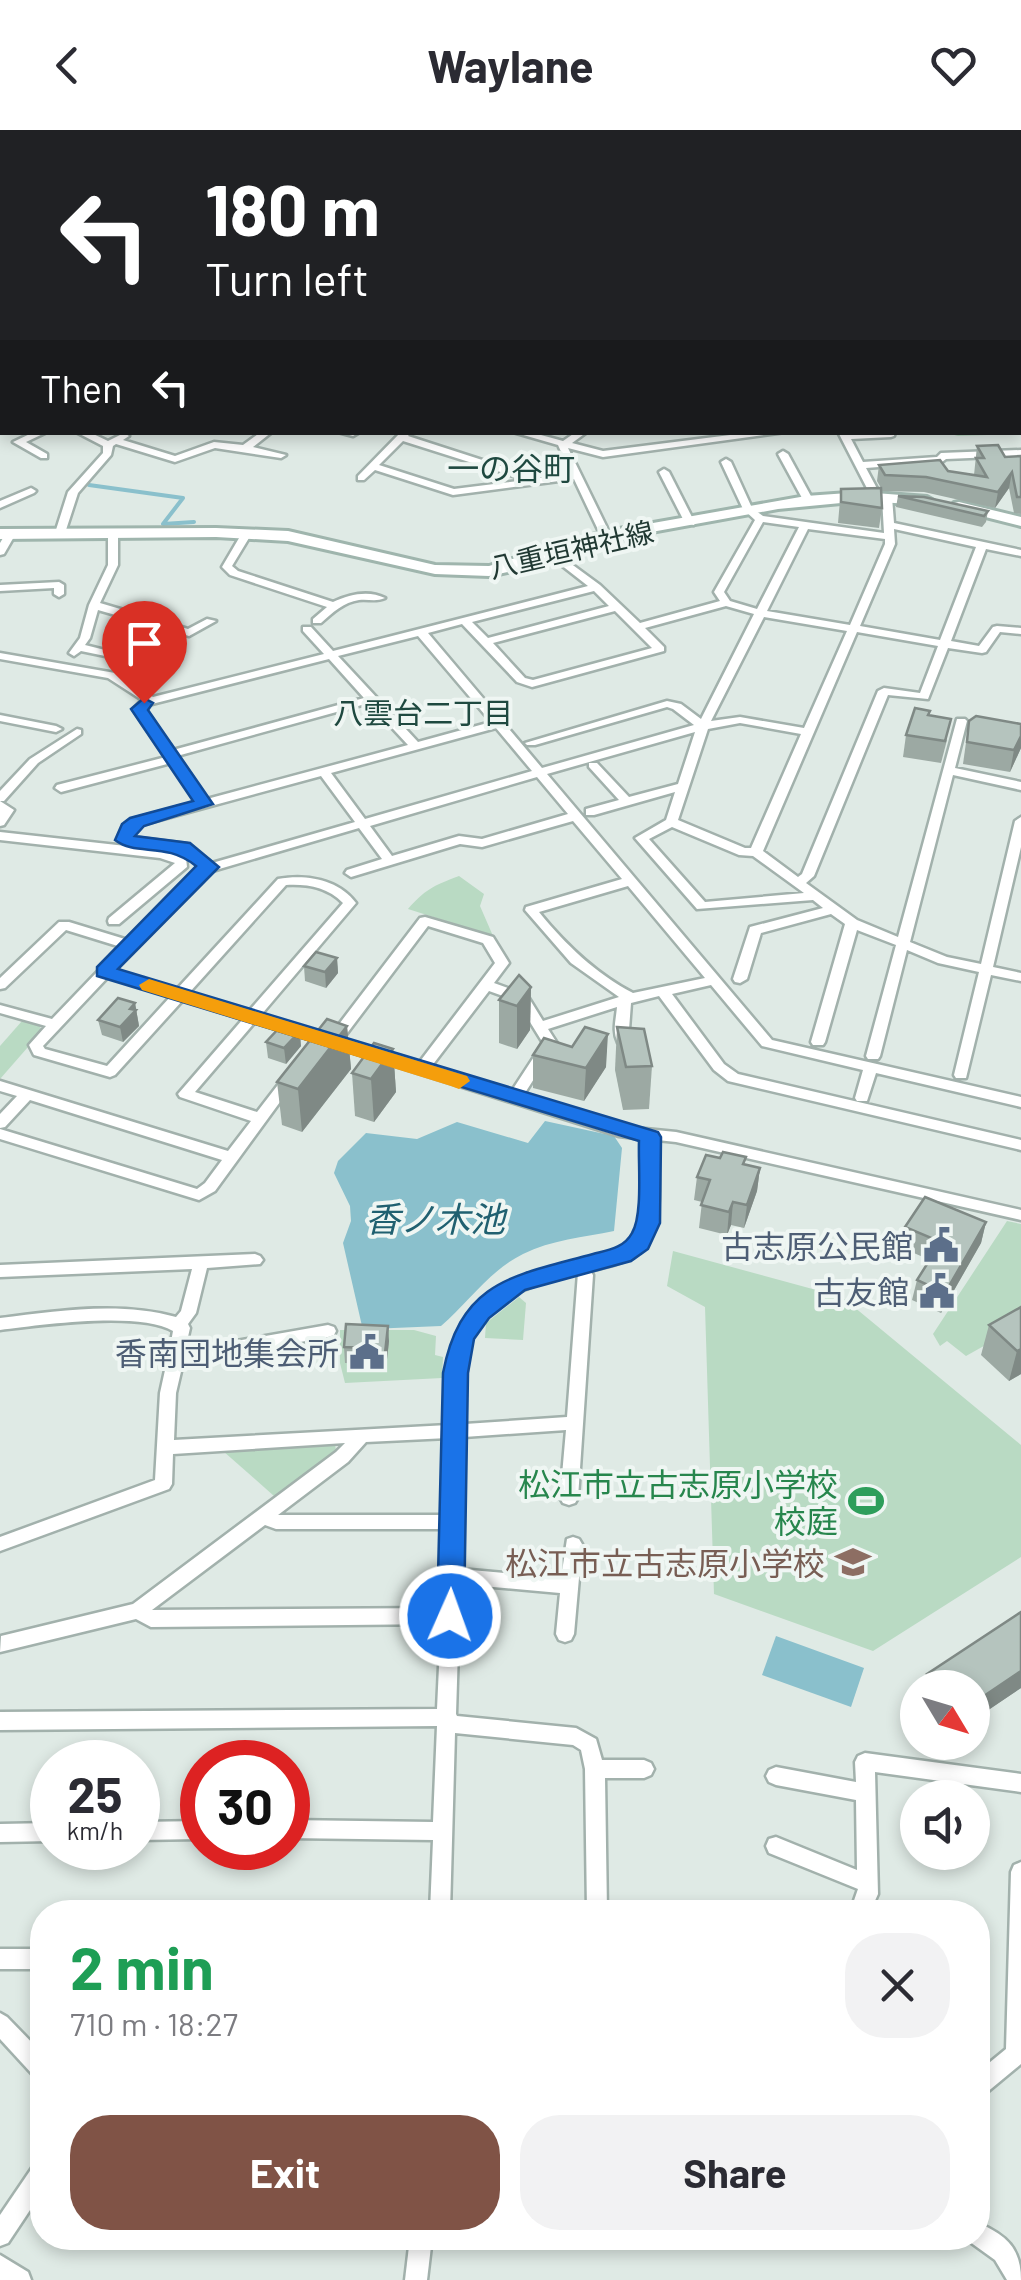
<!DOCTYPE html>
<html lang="en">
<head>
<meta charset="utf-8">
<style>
	:root { --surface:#fff; --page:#f2f2f3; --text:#2b2b33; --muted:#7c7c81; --accent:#805346 }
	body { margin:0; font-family:Barlow,"Noto Sans JP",sans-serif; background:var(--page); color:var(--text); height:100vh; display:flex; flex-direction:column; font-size:38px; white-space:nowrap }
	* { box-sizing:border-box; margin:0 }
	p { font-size:32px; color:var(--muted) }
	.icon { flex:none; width:55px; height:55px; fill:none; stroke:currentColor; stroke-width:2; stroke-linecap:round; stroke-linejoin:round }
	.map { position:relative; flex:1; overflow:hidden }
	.sheet { position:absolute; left:30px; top:1770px; width:960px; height:350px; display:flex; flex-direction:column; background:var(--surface); border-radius:40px; box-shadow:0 5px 15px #0003 }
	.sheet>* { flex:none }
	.guide { position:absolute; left:0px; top:0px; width:1022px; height:305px; box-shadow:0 5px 15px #0003; background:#202124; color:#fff; overflow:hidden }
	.needle { width:65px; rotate:128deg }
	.buttons { position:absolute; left:900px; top:1540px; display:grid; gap:20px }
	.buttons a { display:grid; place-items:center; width:90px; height:90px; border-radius:50%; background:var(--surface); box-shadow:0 5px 15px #0003; font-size:50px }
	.speed { position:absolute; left:30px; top:1610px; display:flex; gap:20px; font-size:50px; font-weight:700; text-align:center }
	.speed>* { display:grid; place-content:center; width:130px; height:130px; border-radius:50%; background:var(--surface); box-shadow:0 5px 15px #0003; line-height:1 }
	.speed small { font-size:25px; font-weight:400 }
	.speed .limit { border:15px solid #d22; background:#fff; color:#111 }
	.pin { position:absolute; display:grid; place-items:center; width:85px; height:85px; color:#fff; margin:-102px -42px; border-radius:50% 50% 50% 0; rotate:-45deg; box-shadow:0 0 10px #0007 }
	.pin .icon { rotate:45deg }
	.me { position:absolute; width:110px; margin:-55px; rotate:2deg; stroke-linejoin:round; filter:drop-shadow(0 0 8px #0008) }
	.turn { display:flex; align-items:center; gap:35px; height:210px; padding:0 40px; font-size:45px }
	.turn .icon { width:130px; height:130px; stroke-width:2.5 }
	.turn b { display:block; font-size:70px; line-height:85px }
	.then { display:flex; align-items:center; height:95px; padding:0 40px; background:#0003; gap:20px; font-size:38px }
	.round { display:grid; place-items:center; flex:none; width:105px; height:105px; border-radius:40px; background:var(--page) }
	.headline { display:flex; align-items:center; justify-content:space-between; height:170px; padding:0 40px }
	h1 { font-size:60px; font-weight:700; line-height:75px; color:#1e9e55 }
	.action { display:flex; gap:20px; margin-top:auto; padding:20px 40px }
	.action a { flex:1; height:115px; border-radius:40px; background:var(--accent); color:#fff; font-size:40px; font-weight:700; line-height:115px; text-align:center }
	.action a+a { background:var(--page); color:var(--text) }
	header { display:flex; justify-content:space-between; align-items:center; height:130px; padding:0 40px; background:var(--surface); font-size:45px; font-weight:700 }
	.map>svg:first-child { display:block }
	.green { fill:#b9dac3 }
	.water { fill:#8ac0cc }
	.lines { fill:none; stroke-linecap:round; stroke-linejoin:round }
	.stream { stroke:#8ac0cc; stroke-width:4 }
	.street-casing { stroke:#a2b1ac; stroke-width:5 }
	.secondary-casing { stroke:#9fb5ad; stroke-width:6 }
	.street { fill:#fff; fill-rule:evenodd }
	.secondary { fill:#fff; fill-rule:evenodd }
	.wall { fill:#9ca9a3 }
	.shaded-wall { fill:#7f8985 }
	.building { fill:#b5c4be; stroke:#7f8985; stroke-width:2.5 }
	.route { fill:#1a73e8; stroke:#114b97; stroke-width:2.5 }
	.slow { fill:#f59e0b }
	.labels { text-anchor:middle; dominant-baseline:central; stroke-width:8; stroke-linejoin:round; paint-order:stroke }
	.far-street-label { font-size:28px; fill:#213933; stroke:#eff6f3 }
	.far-neighbourhood-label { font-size:30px; fill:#1f4940; stroke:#eff6f3 }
	.far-quarter-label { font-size:32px; fill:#1f4940; stroke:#eff6f3 }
	.service-label { font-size:32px; fill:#4e5e75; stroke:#eff6f3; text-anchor:end }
	.leisure-label { font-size:32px; fill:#27864d; stroke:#eff6f3; text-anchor:end }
	.education-label { font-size:32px; fill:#785e54; stroke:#eff6f3; text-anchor:end }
	.water-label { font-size:35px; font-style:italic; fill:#206070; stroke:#eff6f3 }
</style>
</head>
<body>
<header><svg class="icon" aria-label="back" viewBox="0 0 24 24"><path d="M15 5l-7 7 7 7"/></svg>Waylane<svg class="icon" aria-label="heart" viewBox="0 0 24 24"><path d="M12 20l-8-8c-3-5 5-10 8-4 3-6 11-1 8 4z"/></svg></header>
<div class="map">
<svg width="1021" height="2150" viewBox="0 0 1021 2150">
	<rect width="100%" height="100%" fill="#dfeae5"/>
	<g class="green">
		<path d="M569,0H1021V304L958,306L947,303L1020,302V2H527Z"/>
		<path d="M459,746L484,764L480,776L493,806L408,779C425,760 432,756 459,746Z"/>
		<path d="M22,891L39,895L42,901L0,949V916Z"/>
		<path d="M1007,1091L1021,1094V1195L966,1226L947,1211L940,1216L933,1204Z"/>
		<path d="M673,1121L842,1167L1021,1315V1427L873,1521L714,1464L705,1177L667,1156Z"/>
		<path d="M519,1167L526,1173L523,1210L485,1208L486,1193Z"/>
		<path d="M340,1200H414L436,1206L435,1225L443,1227L442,1248L345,1253L340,1233Z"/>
		<path d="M335,1314L336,1321L274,1366L223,1321Z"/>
	</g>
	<g class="water">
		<path d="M545,991L614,1006L622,1018L614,1101C584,1107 551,1110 523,1124C490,1140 468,1173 441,1196L370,1199L362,1196L343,1113L351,1091L350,1076L334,1043L338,1031L366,1003L417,1009L457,992L528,1013Z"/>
		<path d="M776,1506L864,1538L851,1577L762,1545Z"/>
	</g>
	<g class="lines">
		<path class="stream" d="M89,355L183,368L163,394L194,392"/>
		<defs>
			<g id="street">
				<path d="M269,0H277L279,2H272Z"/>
				<rect x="0" y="101" width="2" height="6"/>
				<path d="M0,204L2,205V210H0Z"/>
				<path d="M2,283V289L0,290V284Z"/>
				<path d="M34,302H47L26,312L47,324V328H41L13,312Z"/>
				<path d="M76,302H89L108,311L124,303L129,306L123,310L175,326L214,312L243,315L261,302H272L253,317L286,325L281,328L215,318L175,332L116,314L113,316L111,325L78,363L65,403L60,406L55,403L68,362L103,323V316Z"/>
				<path d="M338,302H357L358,303L353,306Z"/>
				<path d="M401,302H411L408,306L538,348L571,344L558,315L513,302H530L563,311L576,302H587L572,313L603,321L754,302H785L603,327L568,318L611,406L606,409L601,406L574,349L453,365L375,340L364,350H358V346ZM403,311L526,350L454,359L379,335Z"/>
				<path d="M838,302H895L894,306L891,307L851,309L863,332L937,327L941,323L1021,320V326L946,329L942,332L866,338L881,366L876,369L871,366Z"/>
				<path d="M783,321L788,324L812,368L810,370L802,368L778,324Z"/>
				<path d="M726,329L731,332L752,378L763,386L884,403L882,367L887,364L892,367L894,393L1021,420V426L986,419L951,511L979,516L993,497L997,496L1021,498V504L1000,502L986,522L982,523L948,518L928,569L888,565L814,746L806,753L857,790L898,807L957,589H965L967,591L955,638L1021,652V660L953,645L910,812L947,827L981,834L1015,691L1021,687V717L993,837L1021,843V851L991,845L966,948H956L954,945L979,842L938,833L907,820L880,926L878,929H868L866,926L896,815L857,800L825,912L823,915H813L811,912L845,794L831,784L761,803L747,849L740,853L735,852L733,849L750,797L823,778L813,770L697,779L635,708L666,690L675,662L594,685H586V679L619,670L589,637V633H597L629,667L678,654L695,602L547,644L772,910L1021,967V977L876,943L867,971H857L855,968L863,940L762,916L711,855L672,864L724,934L738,944L1021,1010V1020L728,951L714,940L659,866L631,873L628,913H618C612,901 616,890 617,877L548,899L557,913L523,966L625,997L676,1002L1021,1080V1090L676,1012L657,1010C657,1046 669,1101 635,1125C623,1134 605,1137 590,1141L593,1145L578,1368L575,1373L569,1375L563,1373L560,1368L566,1300L464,1307L460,1439L561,1448L567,1409L573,1407L579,1409L582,1414L574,1504L571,1510L565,1512L559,1510L556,1504L560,1463L460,1454L456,1584L457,1586L576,1598L596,1609L602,1630H644L651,1633L654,1639L651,1645L644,1648H605L607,1782H587L585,1639L581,1620L573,1615L455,1603L450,1782H430L433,1710L288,1708V1690L433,1692L437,1596L0,1600V1582L437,1579L441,1494L151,1497L136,1489L0,1522L1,1506L133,1474L336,1322L345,1313L173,1324L172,1354L169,1359L0,1421V1407L155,1350L160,1263L167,1231L165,1228L169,1223L173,1201C139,1181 40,1195 0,1200V1188C56,1181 120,1171 176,1187L181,1181L192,1139L0,1147V1135L255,1124L260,1126L263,1130L260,1134L207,1138L196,1183L188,1194L190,1198L185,1220L328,1195L334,1197L336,1201L334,1205L328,1207L183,1233L176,1263L174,1310L448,1295C449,1274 446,1236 452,1218C482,1116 616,1151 638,1101C650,1075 642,1037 643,1009L619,1006L255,892L195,962L257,982L284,947L289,945L296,950L215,1061L199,1070L0,1009V999L197,1059L205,1053L222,1030L30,970L5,997L0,998V984L17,966L0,961V951L228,1021L251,991L180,967L178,964L243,889L183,870L115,945L110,947L34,925L29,915L46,896L0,883V875L52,889L121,817L66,800L5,858L0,859V848L59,792H69L128,810L201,736L180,720L124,714L118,710L125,695L133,689L197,672L171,633L61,662L55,658L57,655L166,627L133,579L142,570L108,548L0,529V523L115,543L153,567L324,524L303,501V497H311L333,521L588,456L547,424L546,422L551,419L600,455L640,493L720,471L714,462L755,390L743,379L721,332ZM763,392L799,397L757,479L730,471L724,462ZM808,399L885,409V414L850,495L767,481ZM894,399L976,417L940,510L860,496L895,414ZM594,461L609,476L488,508L472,492ZM726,476L754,484L701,589L681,574L667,571L525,613L527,615H535L667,577L673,579L694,595L542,638L428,503L462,494L517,552L532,557L664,521V517L645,498ZM615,481L652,518L533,550L525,548L493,513ZM764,487L847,501L804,598L740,587L711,591ZM857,502L938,516L920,563L884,558L878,561L802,744L798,747L763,721ZM418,506L491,592L418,612L338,526ZM329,529L364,568L173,620L145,579L148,575ZM369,573L408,615L207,669L177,626ZM740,593L801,604L751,718H745L678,690L708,599ZM496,598L532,641L365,689L331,643ZM321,646L355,692L212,733L187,714L131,707L134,700L141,695ZM537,647L568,684L482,709L459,706L392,726L370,696ZM573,691L622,749L526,777L525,780L571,833L619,867L543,891L527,865L494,853L509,833L493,807L425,787L420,788L330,906L261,885L356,773C338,749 306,744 278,749L177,859L114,840L209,742L359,698L382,729L347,740L345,743L351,747L460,714L482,717ZM672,697L739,725L753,726L804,763L705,772L649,709ZM286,755C308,754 327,757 343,773L249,881L189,863ZM628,756L705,848L633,863C595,843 566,815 539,782ZM428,796L483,813L495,833L418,934L342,910ZM108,847L171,866L107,936L45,919L43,916ZM489,861L517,871L543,913L511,962L431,937ZM578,1143L567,1287L465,1294C465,1271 463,1245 467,1222C476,1170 535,1153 578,1143ZM448,1308L445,1385H278L348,1332L366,1312ZM265,1395L276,1399H444L441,1478L152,1480Z"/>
				<path d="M664,339L669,342L695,393L694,395L685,393L659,342Z"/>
				<path d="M31,358L36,361L34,363L0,378V371Z"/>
				<path d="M113,400L118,403V435L100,473L188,499L207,489L216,491L189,506L98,480L90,508L85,515L149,531V535L81,521L74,526L69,523L80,508L89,475L108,435V403Z"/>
				<path d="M247,400L252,403L232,436L238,441L333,472C350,464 369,460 385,468C376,472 369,469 359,470C344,472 332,483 321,493H313V489L327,477L230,445L222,437L242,403Z"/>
				<path d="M6,403L15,405L4,424L0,425V413Z"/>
				<path d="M59,452L64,455V464L59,467L54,464V458L0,461V455Z"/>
				<path d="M0,585L56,596L62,599L56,602L0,591Z"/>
				<path d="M77,599L81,600V604L38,633L4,671H0L14,680L4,695L0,696V661L30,629Z"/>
				<path d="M0,702L162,720L186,728L187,737L119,794H109L108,791L109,788L175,733L160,728L0,710Z"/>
				<path d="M865,1623L1021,1644V1662L875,1642L878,1764L870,1782H850L858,1759L769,1723L766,1716L769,1709L776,1707L857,1740L856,1670L776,1655L769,1652L766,1646L769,1640L776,1637L856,1652L855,1632L858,1626Z"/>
				<path d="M202,1691V1709L138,1710V1692Z"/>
				<path d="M52,1693V1711L0,1712V1694Z"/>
				<path d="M1021,1732V1934L986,1963L978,1966V1942L1006,1919L1011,1742L1014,1735Z"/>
				<rect x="0" y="1819" width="42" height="20"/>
				<path d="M0,1883L7,1887L42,1923V1949L34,1946L0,1909Z"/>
				<path d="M42,2032V2062L8,2113L0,2116V2085L34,2035Z"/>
				<path d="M978,2093C1007,2105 1021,2119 1021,2150H1007L995,2130L970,2112L968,2108H978Z"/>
				<path d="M410,2108H432L427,2150H405Z"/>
				<path d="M0,2125L28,2142L31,2150H0Z"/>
			</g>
			<g id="secondary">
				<path d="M862,362L927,367L934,371L927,375L862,371L778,379L591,413L517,440L489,446L435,444L288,411L216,407L0,409V399L216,398L288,401L435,435L489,436L602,402L806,366Z"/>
				<path d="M959,372L1021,387V396L954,379V373Z"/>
			</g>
		</defs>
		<use href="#street" class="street-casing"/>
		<use href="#secondary" class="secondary-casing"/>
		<use href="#street" class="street"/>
		<use href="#secondary" class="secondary"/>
	</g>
	<g class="wall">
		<path d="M977,316L1005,327L1021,326V384L1014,383L1009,358L995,378L924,362L882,361L881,359L882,378L879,398L838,393L841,359L881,358L877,351L879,335L948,341L974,345Z"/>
		<path d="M898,366L988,381L986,392L982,397L896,377Z"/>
		<path d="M929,585L947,610L941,633L903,627L906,605Z"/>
		<path d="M969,591L1021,594V618L1010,642L963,634Z"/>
		<path d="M337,828L338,843L326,858L305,851L304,836Z"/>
		<path d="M531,857L530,900L517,919L499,913V870Z"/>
		<path d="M135,873L139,896L123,912L102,905L98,890Z"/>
		<path d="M347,896L351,939L302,1002L282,995L277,952Z"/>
		<path d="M617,897L652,936L649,979L623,980L615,940Z"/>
		<path d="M266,912L301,916L286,934L268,928Z"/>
		<path d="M393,919L396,962L374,992L355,986L352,943Z"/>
		<path d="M533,925L606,937L584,971L533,958Z"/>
		<path d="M745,1035L760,1038L757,1061L744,1098L731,1095L727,1105L699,1098L702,1072L694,1070L697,1047Z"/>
		<path d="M986,1092L981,1113L941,1183L912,1170L917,1150L930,1130L900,1117L905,1097Z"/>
		<path d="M1021,1177V1244L1009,1251L981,1225L989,1195Z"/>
		<path d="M389,1211L386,1238L370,1237L369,1234L345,1233L344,1217Z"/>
		<path d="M1021,1482V1558L972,1591V1558H923L927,1544Z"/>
	</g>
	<g class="shaded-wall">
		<path d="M2,141V168L0,170V143Z"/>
		<path d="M1012,342L1009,358L995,378L998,362Z"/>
		<path d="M1021,606V618L1010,642L1014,620Z"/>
		<path d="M337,828L338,843L326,858L325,842Z"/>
		<path d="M531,857L530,900L517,919V876Z"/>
		<path d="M135,873L139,896L123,912L120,897Z"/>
		<path d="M347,896L351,939L302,1002L298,959Z"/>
		<path d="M300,901L301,916L286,934L284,918Z"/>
		<path d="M608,904L606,937L584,971L586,938Z"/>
		<path d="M393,919L396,962L374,992L371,949Z"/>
		<path d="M760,1038L757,1061L744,1098L747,1075Z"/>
		<path d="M733,1072L731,1095L727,1105L729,1082Z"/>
		<path d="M986,1092L981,1113L941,1183L945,1163Z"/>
		<path d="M388,1196L389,1211L386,1238L385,1223Z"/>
		<path d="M1021,1219V1244L1009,1251L1017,1221Z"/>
		<path d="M1021,1541V1558L972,1591V1574Z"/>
	</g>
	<g class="building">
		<path d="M0,123H2V141L0,143Z"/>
		<path d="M998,315L1005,327L1021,326V367H1017L1012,342L998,362L926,347L885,345L879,335L940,330L948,341L987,347L976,328H984L977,316Z"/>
		<path d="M881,358L882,378L841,372V359Z"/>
		<path d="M898,366L924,367L988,381L984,386Z"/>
		<path d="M915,578L930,581L928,585L951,589L945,611L906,605Z"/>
		<path d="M976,586L1021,594V606L1014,620L967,612L969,591Z"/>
		<path d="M316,822L337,828L325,842L304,836Z"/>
		<path d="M519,845L531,857L517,876L499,870Z"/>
		<path d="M118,868L135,873L130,879L136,880L120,897L98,890Z"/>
		<path d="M327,889L347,896L298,959L277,952Z"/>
		<path d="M282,895L300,901L284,918L266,912Z"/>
		<path d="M585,897L608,904L586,938L533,925L544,908L572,917Z"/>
		<path d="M617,897L644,899L652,936L626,937Z"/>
		<path d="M374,913L393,919L371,949L352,943Z"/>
		<path d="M723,1022L746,1027L743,1034L760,1038L747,1075L733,1072L729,1082L701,1075L710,1050L697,1047L706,1025L720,1028Z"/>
		<path d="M925,1067L986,1092L945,1163L917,1150L941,1112L905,1097Z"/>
		<path d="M1021,1177V1219L1017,1221L989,1195Z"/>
		<path d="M346,1194L388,1196L385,1223L368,1222V1218L344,1217Z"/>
		<path d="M1021,1482V1541L972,1574V1558H940L927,1544Z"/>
	</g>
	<path class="route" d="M144,568L153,573L148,580L213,674L144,696L135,706L190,713L219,737L118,839L658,1002L661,1007L660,1093L648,1119L631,1131L525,1160L489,1188L474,1209L468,1243L464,1486L460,1495L450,1498L441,1495L437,1486L443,1243C461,1150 513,1146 593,1124C608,1120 624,1118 632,1103C643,1085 638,1034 639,1011L97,846V837L196,736C165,711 137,727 115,710L122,694L130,688L193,671L131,579Z"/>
	<path class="slow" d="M149,849L467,946L470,951L459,959L451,956L142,860L139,855Z"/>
	<defs>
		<symbol id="civic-bare" viewBox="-9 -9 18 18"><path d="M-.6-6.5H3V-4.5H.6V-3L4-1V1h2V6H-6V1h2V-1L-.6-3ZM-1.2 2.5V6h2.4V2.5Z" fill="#5c6f8a" stroke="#eff6f3" stroke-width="2.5" paint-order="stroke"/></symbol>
		<symbol id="stadium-bare" viewBox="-9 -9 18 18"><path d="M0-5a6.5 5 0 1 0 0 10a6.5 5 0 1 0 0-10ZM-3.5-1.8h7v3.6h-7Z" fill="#2e9e5b" stroke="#eff6f3" stroke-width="2.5" paint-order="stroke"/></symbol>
		<symbol id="school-bare" viewBox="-9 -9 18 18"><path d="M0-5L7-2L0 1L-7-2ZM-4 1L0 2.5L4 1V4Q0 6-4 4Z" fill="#8d6e63" stroke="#eff6f3" stroke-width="2.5" paint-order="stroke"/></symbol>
	</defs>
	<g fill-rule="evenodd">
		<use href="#civic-bare" x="916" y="1090" width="50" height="50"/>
		<use href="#civic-bare" x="912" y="1136" width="50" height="50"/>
		<use href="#civic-bare" x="342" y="1197" width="50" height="50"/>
		<use href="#stadium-bare" x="841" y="1346" width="50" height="50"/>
		<use href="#school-bare" x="828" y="1407" width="50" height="50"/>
	</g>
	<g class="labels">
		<g class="far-street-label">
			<text transform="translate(571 419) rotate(-13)">八重垣神社線</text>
		</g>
		<g class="far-neighbourhood-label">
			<text x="423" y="582">八雲台二丁目</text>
		</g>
		<g class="far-quarter-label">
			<text x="511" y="337">一の谷町</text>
		</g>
		<g class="service-label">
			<text x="913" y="1115">古志原公民館</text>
			<text x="909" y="1161">古友館</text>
			<text x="339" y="1222">香南団地集会所</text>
		</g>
		<g class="leisure-label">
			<text x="838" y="1353">松江市立古志原小学校<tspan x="838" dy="37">校庭</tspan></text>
		</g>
		<g class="education-label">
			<text x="825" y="1432">松江市立古志原小学校</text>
		</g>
		<g class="water-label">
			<text x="435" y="1088">香ノ木池</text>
		</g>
	</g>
</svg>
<div class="buttons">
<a><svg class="needle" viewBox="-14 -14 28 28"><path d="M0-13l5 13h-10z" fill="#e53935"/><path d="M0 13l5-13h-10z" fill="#7c7c81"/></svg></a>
<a><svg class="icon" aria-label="sound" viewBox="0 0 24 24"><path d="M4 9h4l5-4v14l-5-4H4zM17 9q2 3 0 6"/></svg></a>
</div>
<div class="speed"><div>25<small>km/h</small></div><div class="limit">30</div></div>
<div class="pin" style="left:144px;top:573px;background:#d93025"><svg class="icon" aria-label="arrive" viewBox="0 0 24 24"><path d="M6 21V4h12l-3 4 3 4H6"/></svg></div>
<svg class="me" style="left:450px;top:1486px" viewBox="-20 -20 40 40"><circle r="17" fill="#1a73e8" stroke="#fff" stroke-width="3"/><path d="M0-11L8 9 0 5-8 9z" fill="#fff"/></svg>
<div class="guide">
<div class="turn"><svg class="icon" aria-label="left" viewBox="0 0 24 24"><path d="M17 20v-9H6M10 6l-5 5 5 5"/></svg><div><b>180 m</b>Turn left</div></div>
<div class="then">Then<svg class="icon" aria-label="left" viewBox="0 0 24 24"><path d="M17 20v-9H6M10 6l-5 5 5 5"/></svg></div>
</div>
<section class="sheet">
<div class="headline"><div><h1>2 min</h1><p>710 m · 18:27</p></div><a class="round"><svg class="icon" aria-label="close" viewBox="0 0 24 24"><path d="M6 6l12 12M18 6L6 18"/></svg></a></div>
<div class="action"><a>Exit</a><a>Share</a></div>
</section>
</div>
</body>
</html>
